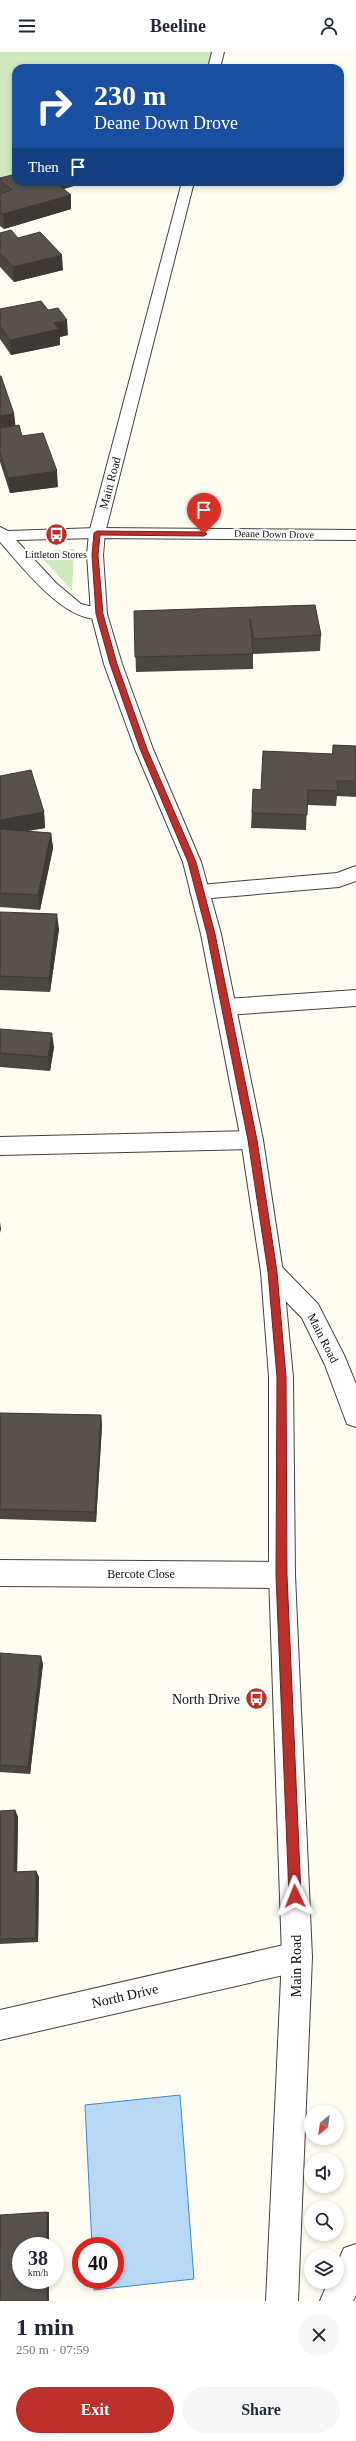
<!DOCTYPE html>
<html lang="en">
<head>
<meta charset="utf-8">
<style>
	:root { --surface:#fff; --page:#f6f6f7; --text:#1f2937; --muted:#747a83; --accent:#bc2f2a }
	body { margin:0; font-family:Georgia,serif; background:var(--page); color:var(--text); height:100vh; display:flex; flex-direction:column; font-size:15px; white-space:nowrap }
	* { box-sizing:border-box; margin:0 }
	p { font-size:13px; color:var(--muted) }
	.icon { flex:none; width:22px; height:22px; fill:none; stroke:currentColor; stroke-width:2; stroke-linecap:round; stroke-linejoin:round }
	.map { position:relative; height:2249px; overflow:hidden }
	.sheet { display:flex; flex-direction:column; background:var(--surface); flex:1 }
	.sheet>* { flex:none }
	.top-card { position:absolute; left:12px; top:12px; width:332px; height:122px; border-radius:12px; box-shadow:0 2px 6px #0003; background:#1a4fa0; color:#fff; overflow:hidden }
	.needle { width:26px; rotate:209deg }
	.buttons { position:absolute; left:304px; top:2053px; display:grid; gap:8px }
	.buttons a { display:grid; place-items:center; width:40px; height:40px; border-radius:50%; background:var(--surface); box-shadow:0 2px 6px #0003; font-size:20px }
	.speed { position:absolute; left:12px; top:2185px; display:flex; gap:8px; font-size:20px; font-weight:700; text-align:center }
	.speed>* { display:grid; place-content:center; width:52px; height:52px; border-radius:50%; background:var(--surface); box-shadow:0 2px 6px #0003; line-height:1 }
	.speed small { font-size:10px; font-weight:400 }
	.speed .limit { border:6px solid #d22; background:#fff; color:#111 }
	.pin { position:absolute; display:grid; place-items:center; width:34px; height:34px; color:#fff; margin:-41px -17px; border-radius:50% 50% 50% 0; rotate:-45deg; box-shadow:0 0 4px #0007 }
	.pin .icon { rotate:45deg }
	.me { position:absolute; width:44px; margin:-22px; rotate:358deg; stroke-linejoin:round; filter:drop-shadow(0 0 3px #0008) }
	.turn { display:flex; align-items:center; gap:14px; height:84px; padding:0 16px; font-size:18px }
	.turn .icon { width:52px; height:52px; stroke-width:2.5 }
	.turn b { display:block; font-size:28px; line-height:34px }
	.then { display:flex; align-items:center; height:38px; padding:0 16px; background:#0003; gap:8px; font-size:15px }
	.round { display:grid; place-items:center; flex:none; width:42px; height:42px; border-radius:21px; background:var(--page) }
	.overview { display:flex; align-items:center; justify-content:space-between; height:68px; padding:0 16px }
	h1 { font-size:24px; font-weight:600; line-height:30px }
	.cta { display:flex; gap:8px; margin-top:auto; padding:8px 16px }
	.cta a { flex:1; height:46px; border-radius:24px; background:var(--accent); color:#fff; font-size:16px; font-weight:600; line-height:46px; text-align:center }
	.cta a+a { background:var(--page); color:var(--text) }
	header { display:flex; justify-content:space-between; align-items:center; height:52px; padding:0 16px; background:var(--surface); font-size:18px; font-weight:600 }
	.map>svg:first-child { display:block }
	.green { fill:#cfe9bc }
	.water { fill:#b8d9f5; stroke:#4188ca }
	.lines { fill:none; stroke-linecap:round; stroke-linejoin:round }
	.service-casing { stroke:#424242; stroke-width:2 }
	.minor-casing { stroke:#424242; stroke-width:2 }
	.tertiary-casing { stroke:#424242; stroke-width:2 }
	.service { fill:#fff; fill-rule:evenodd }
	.minor { fill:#fff; fill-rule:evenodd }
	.tertiary { fill:#fff; fill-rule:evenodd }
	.wall { fill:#4c4641 }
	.shaded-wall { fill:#3e3935 }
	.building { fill:#58514c; stroke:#3e3935 }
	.route { fill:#bc2f2a; stroke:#7a1f1b }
	.labels { text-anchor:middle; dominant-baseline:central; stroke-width:4; stroke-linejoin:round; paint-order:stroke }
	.far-street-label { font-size:10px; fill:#0f0f0f; stroke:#fff }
	.far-poi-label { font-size:10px; fill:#0f0f0f; stroke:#fff }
	.street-label { font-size:12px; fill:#0f0f0f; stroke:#fff }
	.near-poi-label { font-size:14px; fill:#0f0f0f; stroke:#fff; text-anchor:end }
	.near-street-label { font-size:14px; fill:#0f0f0f; stroke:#fff }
</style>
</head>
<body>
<header><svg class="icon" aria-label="menu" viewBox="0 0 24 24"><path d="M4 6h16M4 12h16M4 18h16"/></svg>Beeline<svg class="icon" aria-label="person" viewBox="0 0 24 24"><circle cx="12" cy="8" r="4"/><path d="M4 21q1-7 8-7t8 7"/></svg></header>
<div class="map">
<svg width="356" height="2249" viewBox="0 0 356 2249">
	<rect width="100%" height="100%" fill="#fffdf2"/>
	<g class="green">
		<path d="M0,0H212L207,16H16V130L0,141Z"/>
		<path d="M74,497L72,539L37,500Z"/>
	</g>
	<path class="water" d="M180,2043L194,2227L94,2238V2228H115V2194H92L85,2053Z"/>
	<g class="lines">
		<defs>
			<g id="service">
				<path d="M356,814V829L339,835L200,847L193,845L190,840L193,835L200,833L337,821Z"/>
				<path d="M356,938V954L226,963L219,961L216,955L219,949L226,947Z"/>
				<path d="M252,1079L260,1082L263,1088L260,1094L252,1097L0,1103V1085Z"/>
			</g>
			<g id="minor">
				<path d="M0,475L8,479L97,476L356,478V488L97,486L16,488L56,531L81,552L105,558L107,562L105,566C67,575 22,514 0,490Z"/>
				<path d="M272,1210L280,1213L318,1252L344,1303L356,1332V1375L347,1372L325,1313L302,1266L264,1227L261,1220L264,1213Z"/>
				<path d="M0,1508L282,1510L291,1514L295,1523L291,1532L282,1536L0,1534Z"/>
				<path d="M297,1890L307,1895L312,1905L307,1915L297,1920L0,1988V1958Z"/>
				<path d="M356,2192V2243L353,2249H320L328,2230H337V2212L344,2196Z"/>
			</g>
			<g id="tertiary">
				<path d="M212,0H224L220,16H208Z"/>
				<path d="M182,130H194L105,481L103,503L107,562L122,612L153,697L201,810L221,882L263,1088L283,1220L293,1325L295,1523L312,1905L298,2249H266L282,1905L269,1523V1325L261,1220L241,1088L201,882L183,810L135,697L104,612L91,562L87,503L89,481Z"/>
			</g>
		</defs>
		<use href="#service" class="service-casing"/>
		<use href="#minor" class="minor-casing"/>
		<use href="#tertiary" class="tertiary-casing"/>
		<use href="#service" class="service"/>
		<use href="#minor" class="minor"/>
		<use href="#tertiary" class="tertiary"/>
	</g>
	<g class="wall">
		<path d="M0,126L16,130H87L63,137L71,143V157L4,177L0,174Z"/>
		<path d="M0,181L18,186L63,218L14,230L0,215Z"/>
		<path d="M0,257L48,258L68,283L60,285V293L11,303L0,287Z"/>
		<path d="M0,324L14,362L15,374L58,435L10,441L0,410Z"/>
		<path d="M315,553L321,583L320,599L253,602V617L136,620L134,559Z"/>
		<path d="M333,693L356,694V745L337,744L336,754L307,753L306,778L251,776L253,737L261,738L332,702Z"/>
		<path d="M0,724L44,760L45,776L26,779L51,781L53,796L40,858L0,855Z"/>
		<path d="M0,860L59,877L50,940L0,938Z"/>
		<path d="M0,977L54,995L50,1019L0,1015V1016Z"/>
		<path d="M0,1361L101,1363L102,1374L96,1470L0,1467Z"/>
		<path d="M0,1601L43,1612L30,1722L0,1720Z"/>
		<path d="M15,1758L18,1765L17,1820L36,1819L39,1825L38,1890L0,1892V1759Z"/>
	</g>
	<g class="shaded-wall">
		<path d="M50,130H87L50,141Z"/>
		<path d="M71,143V157L4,177L3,162Z"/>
		<path d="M62,203L63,218L14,230L13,215Z"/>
		<path d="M67,268L68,283L60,285V293L11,303L10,288L54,271Z"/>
		<path d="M14,362L16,377L0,380V364Z"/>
		<path d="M57,419L58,435L10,441L8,426Z"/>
		<path d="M44,760L45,776L0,784V768Z"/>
		<path d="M51,781L53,796L40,858L38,843Z"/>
		<path d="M57,862L59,877L50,940L49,926Z"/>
		<path d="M52,981L54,995L50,1019L48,1005Z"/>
		<path d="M0,1170L1,1177L0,1181Z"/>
		<path d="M101,1363L102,1374L96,1470L95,1460Z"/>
		<path d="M41,1604L43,1612L30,1722L28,1715Z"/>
		<path d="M15,1758L18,1765L17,1826L14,1820Z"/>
		<path d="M36,1819L39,1825L38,1890L36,1886Z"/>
		<rect x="47" y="2160" width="2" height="34"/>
		<rect x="47" y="2228" width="2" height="21"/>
	</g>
	<g class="building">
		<path d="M16,122V130H55L71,143L3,162L0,160V142L12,138L0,128V126Z"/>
		<path d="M11,178L18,186L40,180L62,203L13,215L0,201V181Z"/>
		<path d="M41,249L48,258L58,256L67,268L54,271L59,277L10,288L0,274V257Z"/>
		<path d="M0,324H1L14,362L0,364Z"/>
		<path d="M19,373L22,384L43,381L57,419L8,426L0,400V376Z"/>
		<path d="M315,553L321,583L254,587L250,567L253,602L135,605L134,559Z"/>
		<path d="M333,693L356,694V729H337L338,739L308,738L307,763L252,761L253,737L261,738L263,699L333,702Z"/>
		<path d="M31,718L44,760L0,768V724Z"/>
		<path d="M0,777L51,781L38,843L0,841Z"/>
		<path d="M0,860L57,862L49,926L0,924Z"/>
		<path d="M0,977L52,981L48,1005L0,1001Z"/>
		<path d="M0,1361L101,1363L95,1460L0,1457Z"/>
		<path d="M0,1601L41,1604L28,1715L0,1713Z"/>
		<path d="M15,1758L14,1820L36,1819V1886L0,1887V1759Z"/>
		<path d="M47,2160V2194H21V2228H47V2249H0V2163Z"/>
	</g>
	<path class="route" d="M97,479L204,480L207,482L204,484L100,483L98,503L103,562L117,612L147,697L196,810L215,882L257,1088L277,1220L286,1325L287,1523L301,1844L299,1848L295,1850L291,1848L289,1844L276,1523L277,1325L268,1220L248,1088L207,882L188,810L140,697L110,612L96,562L92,503L94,481Z"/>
	<defs>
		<symbol id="bus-disc" viewBox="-11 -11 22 22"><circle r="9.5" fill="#bc2f2a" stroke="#fff"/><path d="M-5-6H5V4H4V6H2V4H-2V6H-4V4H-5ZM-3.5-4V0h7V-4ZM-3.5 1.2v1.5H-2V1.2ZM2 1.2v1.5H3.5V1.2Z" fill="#fff"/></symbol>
	</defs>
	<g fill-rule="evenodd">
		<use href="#bus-disc" x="44" y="470" width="25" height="25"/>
		<use href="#bus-disc" x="244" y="1634" width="25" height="25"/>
	</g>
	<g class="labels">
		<g class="far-street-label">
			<text transform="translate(274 482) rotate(1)">Deane Down Drove</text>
		</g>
		<g class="far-poi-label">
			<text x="56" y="502">Littleton Stores</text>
		</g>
		<g class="street-label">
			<text transform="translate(110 431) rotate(-75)">Main Road</text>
			<text transform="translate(323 1286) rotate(63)">Main Road</text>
			<text x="141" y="1522">Bercote Close</text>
		</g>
		<g class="near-poi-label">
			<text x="240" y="1647">North Drive</text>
		</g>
		<g class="near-street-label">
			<text transform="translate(296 1914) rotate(-90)">Main Road</text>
			<text transform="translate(125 1944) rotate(-13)">North Drive</text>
		</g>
	</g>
</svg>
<div class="buttons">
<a><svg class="needle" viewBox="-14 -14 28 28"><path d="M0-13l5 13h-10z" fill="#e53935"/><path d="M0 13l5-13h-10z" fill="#747a83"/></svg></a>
<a><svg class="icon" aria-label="sound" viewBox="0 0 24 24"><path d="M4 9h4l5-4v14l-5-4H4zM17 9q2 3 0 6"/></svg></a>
<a><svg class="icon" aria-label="search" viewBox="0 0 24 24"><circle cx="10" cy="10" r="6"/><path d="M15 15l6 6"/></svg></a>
<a><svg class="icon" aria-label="layers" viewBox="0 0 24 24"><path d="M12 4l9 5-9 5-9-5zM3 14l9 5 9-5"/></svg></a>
</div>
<div class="speed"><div>38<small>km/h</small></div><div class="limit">40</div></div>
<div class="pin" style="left:204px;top:482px;background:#d93025"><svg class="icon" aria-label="arrive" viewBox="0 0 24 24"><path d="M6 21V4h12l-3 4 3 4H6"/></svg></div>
<svg class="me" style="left:295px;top:1844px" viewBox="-20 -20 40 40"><path d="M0-17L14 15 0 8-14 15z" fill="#bc2f2a" stroke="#fff" stroke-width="4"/></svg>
<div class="top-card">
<div class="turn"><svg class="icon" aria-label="right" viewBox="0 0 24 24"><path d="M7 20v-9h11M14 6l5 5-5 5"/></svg><div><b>230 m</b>Deane Down Drove</div></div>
<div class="then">Then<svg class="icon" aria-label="arrive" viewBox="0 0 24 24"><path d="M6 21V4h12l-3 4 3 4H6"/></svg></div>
</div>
</div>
<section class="sheet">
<div class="overview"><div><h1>1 min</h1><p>250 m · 07:59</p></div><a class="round"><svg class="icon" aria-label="close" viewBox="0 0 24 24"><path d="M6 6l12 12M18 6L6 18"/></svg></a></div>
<div class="cta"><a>Exit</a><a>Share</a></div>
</section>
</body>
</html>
